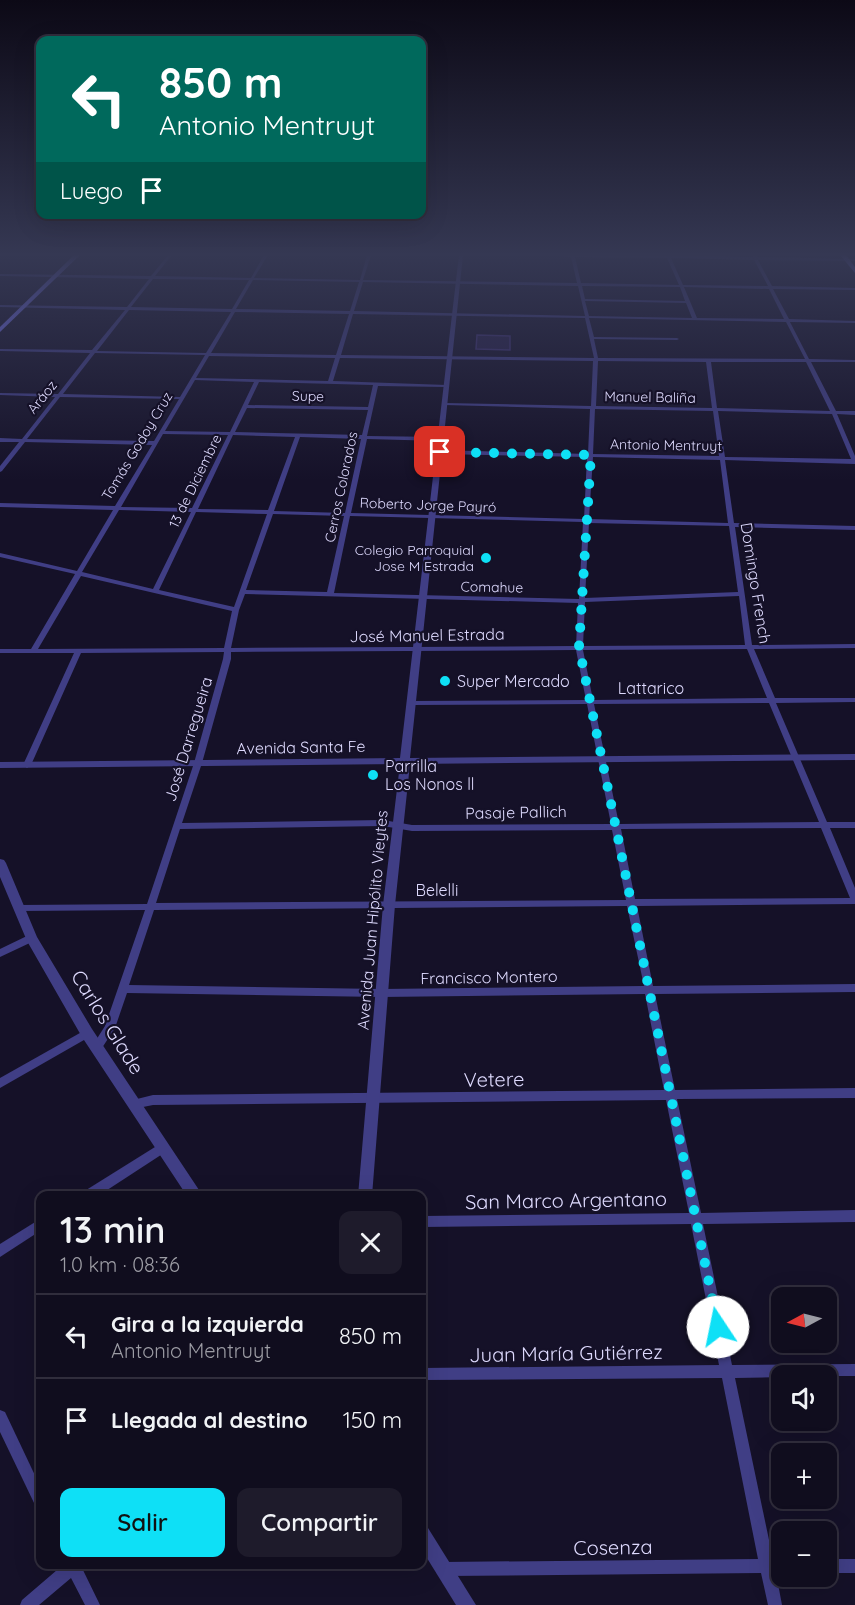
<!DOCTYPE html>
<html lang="es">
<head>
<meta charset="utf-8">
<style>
	:root { --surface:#100d1e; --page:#1e1b2b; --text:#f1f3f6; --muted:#9c9ca4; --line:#302d3c; --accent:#0ee0f6 }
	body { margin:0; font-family:Quicksand,sans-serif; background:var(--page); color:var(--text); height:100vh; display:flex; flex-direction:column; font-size:22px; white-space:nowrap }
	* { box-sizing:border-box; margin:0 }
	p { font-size:20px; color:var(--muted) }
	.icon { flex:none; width:33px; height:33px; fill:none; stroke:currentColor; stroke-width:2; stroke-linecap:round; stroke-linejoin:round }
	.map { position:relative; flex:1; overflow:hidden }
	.sheet { position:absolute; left:36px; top:1191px; width:390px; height:378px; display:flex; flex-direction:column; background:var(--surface); border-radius:12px; box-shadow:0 6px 24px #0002,0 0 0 2px var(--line) }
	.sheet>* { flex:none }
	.banner { position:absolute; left:36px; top:36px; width:390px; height:183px; border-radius:12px; box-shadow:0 6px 24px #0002,0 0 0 2px var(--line); background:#00695c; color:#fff; overflow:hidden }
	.needle { width:39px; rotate:263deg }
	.tools { position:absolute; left:771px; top:1287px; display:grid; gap:12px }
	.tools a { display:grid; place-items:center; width:66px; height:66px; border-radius:12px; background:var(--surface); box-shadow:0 6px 24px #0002,0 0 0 2px var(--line); font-size:30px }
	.pin { position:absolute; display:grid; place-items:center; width:51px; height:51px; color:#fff; margin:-26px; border-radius:12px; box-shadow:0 3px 9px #0006 }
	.me { position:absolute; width:66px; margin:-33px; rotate:349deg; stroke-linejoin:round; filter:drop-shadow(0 0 4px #0008) }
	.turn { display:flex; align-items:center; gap:21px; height:126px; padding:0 24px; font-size:27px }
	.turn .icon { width:78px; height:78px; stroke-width:2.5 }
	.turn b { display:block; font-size:42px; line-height:51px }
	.then { display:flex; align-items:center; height:57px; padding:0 24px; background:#0003; gap:12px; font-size:22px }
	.round { display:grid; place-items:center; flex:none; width:63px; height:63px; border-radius:12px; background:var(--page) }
	.headline { display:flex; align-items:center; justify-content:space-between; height:102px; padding:0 24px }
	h1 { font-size:36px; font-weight:600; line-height:45px }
	.action { display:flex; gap:12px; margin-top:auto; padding:12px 24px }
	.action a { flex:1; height:69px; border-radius:12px; background:var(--accent); color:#111; font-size:24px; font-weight:600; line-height:69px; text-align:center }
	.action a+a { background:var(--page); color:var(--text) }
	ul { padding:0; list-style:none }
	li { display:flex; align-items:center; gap:18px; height:84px; padding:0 24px; border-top:2px solid var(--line) }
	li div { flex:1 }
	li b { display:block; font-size:22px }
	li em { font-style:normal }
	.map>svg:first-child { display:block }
	.building { fill:#261e48; stroke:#3e3173; stroke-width:1.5 }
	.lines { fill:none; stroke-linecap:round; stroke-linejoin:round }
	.minor { fill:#403e85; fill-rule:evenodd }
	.tertiary { fill:#403e85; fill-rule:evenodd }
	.secondary { fill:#7775fa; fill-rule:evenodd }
	.route { stroke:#0ee0f6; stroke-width:10; stroke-dasharray:0 18 }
	.poi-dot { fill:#0ee0f6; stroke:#151128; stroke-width:2 }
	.labels { text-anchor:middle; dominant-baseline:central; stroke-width:4.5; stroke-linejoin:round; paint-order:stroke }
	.far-street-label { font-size:14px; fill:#dedafe; stroke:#151128 }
	.far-poi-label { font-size:14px; fill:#dedafe; stroke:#151128; text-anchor:end }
	.street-label { font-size:16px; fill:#dedafe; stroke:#151128 }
	.poi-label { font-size:16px; fill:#dedafe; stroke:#151128; text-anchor:start }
	.near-street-label { font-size:20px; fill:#dedafe; stroke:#151128 }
</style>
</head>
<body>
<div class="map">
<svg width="855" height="1605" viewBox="0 0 855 1605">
	<rect width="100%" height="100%" fill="#151128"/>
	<path class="building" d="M477,335L510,336V350L476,349Z"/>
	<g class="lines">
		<g class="minor">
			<path d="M168,255H172L155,276L251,278L264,255H268L254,278L360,280L367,255H371L363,280L577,283L571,257L542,255H670L753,257L752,255H756L757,257L855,259V261L758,260L772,286L855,288V290L773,289L789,319L855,321V323L790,322L809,359L855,360V362H811L836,411H855V415L837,414L855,456V464L725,460L734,523L855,526V530L735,527L752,645L855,644V648L754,649L775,698H855V702L776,703L827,822H855V828H830L855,888V904L637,906L653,986L855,984V992L655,994L675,1090L855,1088V1098L677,1099L701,1213L855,1210V1222L703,1224L732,1365L855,1364V1376H782V1377L735,1378L773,1559H782V1573H776L782,1605H768L761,1573L444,1576L439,1574L437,1569L439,1564L444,1562L758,1559L722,1378L422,1380V1368L719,1365L691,1224L422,1227V1216L689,1213L666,1100L153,1105L133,1109L129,1107L128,1104L129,1101L153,1095L664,1090L645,994L381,997L127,993L115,1028L100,1051L96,1052L92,1051L91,1048L105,1026L145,910L19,911L16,910L14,908L16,906L19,905L147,904L194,763L223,659L224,652L81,653L31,765L27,768L23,765L74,653H0V649H31L75,574L0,557V553L77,571L113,510L0,507V503L115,506L152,445L25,442L2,471L0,472V466L19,442H0V438L22,439L55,397L0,395V393L58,394L90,353L0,351V349L92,350L125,310L0,307V305L127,307L149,279L0,276V274L151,276ZM575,257L667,258L679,285L581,283ZM671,258L754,260L768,286L683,285ZM153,279L249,280L232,309L131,307ZM253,280L359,282L350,311L236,309ZM363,282L578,286L585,316L354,311ZM582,286L680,287L685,301L585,299ZM684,287L769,289L784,319L697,318ZM585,301L686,303L692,318L589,316ZM129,310L231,312L206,353L97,351ZM235,312L349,314L336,355L211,353ZM353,314L585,318L594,358L341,355ZM589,318L786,322L805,359L598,358L594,339L677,340L679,339L677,338L594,337ZM95,353L205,355L180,397L63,394ZM209,356L335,358L328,381L196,378ZM340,358L593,361L591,406L445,403L443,404L445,405L590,409L588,454L440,450L437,452L440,454L587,457L584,519L351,513L367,439L441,441L444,439L441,437L367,436L378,386L447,387L449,386L447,385L333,381ZM598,361L706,362L712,408L596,406ZM711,362H806L830,411L717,408ZM195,380L254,382L230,432L165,431ZM259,382L373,385L368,407L248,405ZM60,397L179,399L154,441L27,439ZM247,408L368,410L362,435L235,432ZM595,409L713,411L719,456L593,454ZM718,411L832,414L851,459L725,457ZM163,434L228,435L192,508L121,507ZM233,435L295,437L268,510L198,509ZM300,437L361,439L345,513L274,511ZM593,457L720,460L728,523L589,519ZM119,510L191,512L153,589L82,572ZM196,512L267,514L234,607L159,590ZM273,514L344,516L327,592L246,590ZM350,516L583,522L579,599L334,593ZM589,523L729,526L738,592L585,598ZM81,576L232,611L224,648L38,649ZM245,594L578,603L576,646L231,648L239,610ZM739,596L745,645L583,646L585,602ZM747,649L767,698L593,700L583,650ZM576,650L586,700L411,701L407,703L411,705L587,704L611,824L412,825L383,820L182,823L202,763L231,659V652ZM769,703L819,822L619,824L594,704ZM383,826L412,831L612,830L626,900L156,903L180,829ZM821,828L850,898L635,899L621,829ZM627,906L644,986L381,989L129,985L154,910Z"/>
			<path d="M31,934L34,935L36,938L34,941L0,957V949Z"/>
			<path d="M87,1029L91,1030L92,1033L91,1036L0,1088V1078Z"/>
			<path d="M163,1142L167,1143L169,1147L167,1151L98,1196H81L83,1192Z"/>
			<path d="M40,1219V1231L0,1257V1244Z"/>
			<path d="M0,1410L5,1412L40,1486V1507L35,1505L0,1432Z"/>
			<rect x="826" y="1559" width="29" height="14"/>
			<path d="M64,1564H83L82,1568L100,1605H85L71,1578L39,1605H20L22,1600Z"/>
		</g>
		<g class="tertiary">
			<path d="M459,255H463L410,758L855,754V760L410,764L395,905L372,1196H358L383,905L400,764L0,768V762L400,758Z"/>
			<path d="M0,859L4,860L6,863L37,937L92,1029L203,1196H187L82,1037L27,941L0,877Z"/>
			<path d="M422,1525L428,1528L476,1605H456L422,1550Z"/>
		</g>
		<g class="secondary">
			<path d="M74,255H80L0,332V327Z"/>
			<path d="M840,255H846L855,267V273Z"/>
		</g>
	</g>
	<linearGradient id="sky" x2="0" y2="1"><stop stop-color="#0c0916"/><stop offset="0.53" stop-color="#353853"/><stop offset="1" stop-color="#353853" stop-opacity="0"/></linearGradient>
	<rect width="855" height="480" fill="url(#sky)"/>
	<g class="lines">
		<path class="route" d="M440,452L591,455L579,647L718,1327"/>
	</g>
	<g class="poi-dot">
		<circle cx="486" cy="558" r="6"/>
		<circle cx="445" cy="681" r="6"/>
		<circle cx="373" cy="775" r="6"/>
	</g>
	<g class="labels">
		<g class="far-street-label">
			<text transform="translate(308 396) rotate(1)">Supe</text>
			<text transform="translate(42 397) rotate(-51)">Aráoz</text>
			<text transform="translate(650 397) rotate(1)">Manuel Baliña</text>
			<text transform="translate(666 445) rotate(1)">Antonio Mentruyt</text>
			<text transform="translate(137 446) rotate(-59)">Tomás Godoy Cruz</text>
			<text transform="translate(195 481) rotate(-64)">13 de Diciembre</text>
			<text transform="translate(341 487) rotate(-78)">Cerros Colorados</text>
			<text transform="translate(428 505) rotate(2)">Roberto Jorge Payró</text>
			<text transform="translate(492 587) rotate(1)">Comahue</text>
		</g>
		<g class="far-poi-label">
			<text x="474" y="550">Colegio Parroquial<tspan x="474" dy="16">Jose M Estrada</tspan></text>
		</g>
		<g class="street-label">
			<text transform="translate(756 583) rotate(81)">Domingo French</text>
			<text transform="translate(427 635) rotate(-1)">José Manuel Estrada</text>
			<text x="651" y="688">Lattarico</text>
			<text transform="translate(188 739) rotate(-73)">José Darregueira</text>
			<text transform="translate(301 747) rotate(-1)">Avenida Santa Fe</text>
			<text transform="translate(516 812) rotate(-1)">Pasaje Pallich</text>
			<text x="437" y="890">Belelli</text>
			<text transform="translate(372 920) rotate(-85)">Avenida Juan Hipólito Vieytes</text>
			<text transform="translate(489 977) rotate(-1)">Francisco Montero</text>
		</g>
		<g class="poi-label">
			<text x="457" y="681">Super Mercado</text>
			<text x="385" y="766">Parrilla<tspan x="385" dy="18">Los Nonos ll</tspan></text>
		</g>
		<g class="near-street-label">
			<text transform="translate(108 1022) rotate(58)">Carlos Glade</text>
			<text transform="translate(494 1079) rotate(-1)">Vetere</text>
			<text transform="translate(566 1200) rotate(-1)">San Marco Argentano</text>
			<text transform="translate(566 1353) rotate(-1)">Juan María Gutiérrez</text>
			<text transform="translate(613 1547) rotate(-1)">Cosenza</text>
		</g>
	</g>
</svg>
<div class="tools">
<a><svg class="needle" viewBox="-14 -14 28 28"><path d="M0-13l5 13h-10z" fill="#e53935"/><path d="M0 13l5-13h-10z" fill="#9c9ca4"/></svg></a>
<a><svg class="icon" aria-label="sound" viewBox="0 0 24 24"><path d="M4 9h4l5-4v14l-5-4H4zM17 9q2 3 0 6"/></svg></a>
<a>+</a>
<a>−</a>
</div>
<div class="pin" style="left:440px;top:452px;background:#d93025"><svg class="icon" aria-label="arrive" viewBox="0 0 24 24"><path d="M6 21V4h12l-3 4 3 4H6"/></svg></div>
<svg class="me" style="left:718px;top:1327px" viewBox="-20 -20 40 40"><circle r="19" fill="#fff"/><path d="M0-13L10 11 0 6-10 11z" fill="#0ee0f6"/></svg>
<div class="banner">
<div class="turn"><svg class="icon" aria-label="left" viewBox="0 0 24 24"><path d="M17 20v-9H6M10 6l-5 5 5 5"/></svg><div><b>850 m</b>Antonio Mentruyt</div></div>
<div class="then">Luego<svg class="icon" aria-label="arrive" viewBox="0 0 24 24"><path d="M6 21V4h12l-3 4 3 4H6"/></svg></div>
</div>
<section class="sheet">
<div class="headline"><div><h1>13 min</h1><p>1.0 km · 08:36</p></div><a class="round"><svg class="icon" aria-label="close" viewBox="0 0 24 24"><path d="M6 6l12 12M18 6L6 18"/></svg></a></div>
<ul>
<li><svg class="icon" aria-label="left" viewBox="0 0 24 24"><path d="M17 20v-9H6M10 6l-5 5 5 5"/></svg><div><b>Gira a la izquierda</b><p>Antonio Mentruyt</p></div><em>850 m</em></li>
<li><svg class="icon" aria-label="arrive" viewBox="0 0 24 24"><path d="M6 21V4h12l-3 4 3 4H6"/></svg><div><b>Llegada al destino</b></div><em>150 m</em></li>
</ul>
<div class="action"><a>Salir</a><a>Compartir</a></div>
</section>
</div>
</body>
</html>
